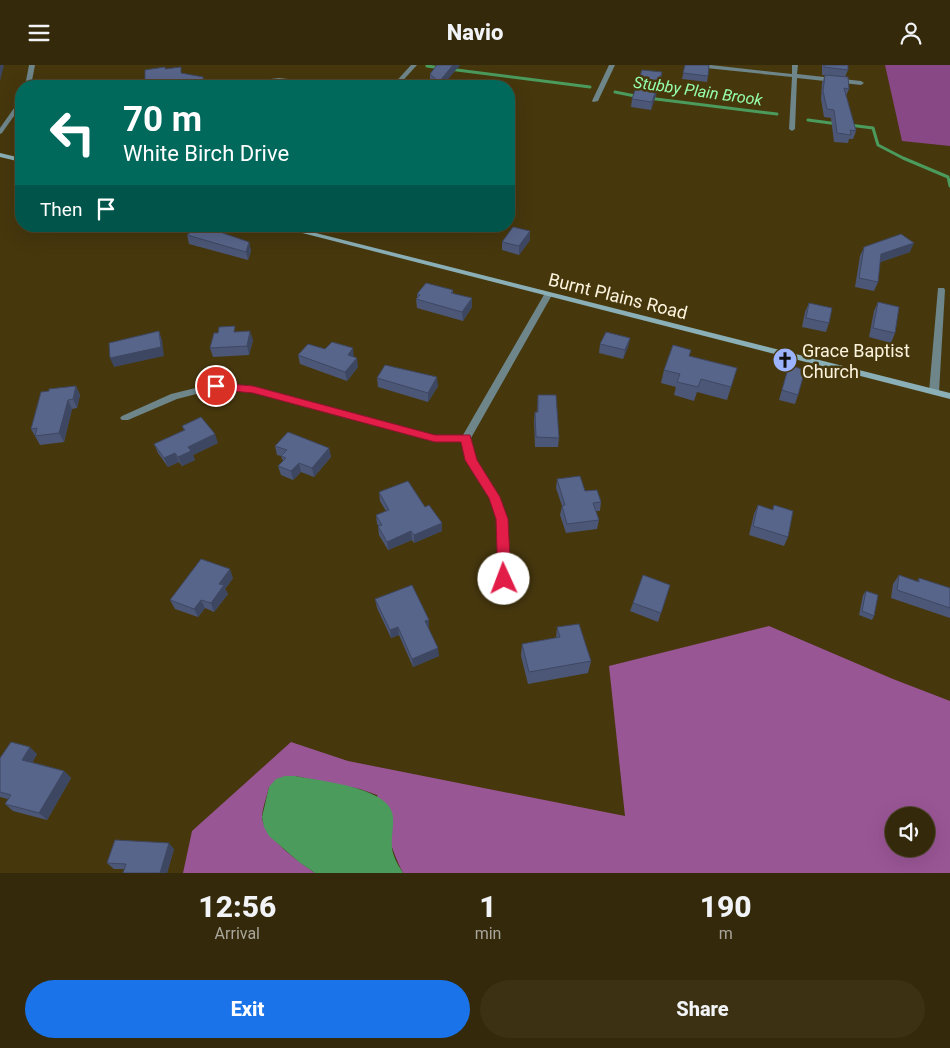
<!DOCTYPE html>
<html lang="en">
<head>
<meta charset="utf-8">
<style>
	:root { --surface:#34290a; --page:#3c3113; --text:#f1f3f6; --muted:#a9a69c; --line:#4e452b; --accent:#1a73e8 }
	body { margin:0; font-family:Roboto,sans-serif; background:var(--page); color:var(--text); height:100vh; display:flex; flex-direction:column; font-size:19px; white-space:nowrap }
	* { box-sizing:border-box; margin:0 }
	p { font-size:16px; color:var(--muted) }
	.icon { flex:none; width:28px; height:28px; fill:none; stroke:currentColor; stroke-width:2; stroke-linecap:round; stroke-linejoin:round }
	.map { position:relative; height:808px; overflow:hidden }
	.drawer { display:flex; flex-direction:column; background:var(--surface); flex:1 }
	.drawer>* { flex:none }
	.hud { position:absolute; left:15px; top:15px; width:500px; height:152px; border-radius:20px; box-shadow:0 5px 20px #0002,0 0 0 1px var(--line); background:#00695c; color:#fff; overflow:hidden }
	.controls { position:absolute; left:885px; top:742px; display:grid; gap:10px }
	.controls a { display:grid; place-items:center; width:50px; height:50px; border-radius:50%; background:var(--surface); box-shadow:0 5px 20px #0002,0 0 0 1px var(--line); font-size:25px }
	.pin { position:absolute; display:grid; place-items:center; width:42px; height:42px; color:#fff; margin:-21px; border:2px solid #fff; border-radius:50%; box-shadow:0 1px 5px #0007 }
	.me { position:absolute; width:55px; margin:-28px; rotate:358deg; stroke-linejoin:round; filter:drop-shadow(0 0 4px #0008) }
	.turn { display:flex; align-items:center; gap:18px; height:105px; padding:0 25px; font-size:22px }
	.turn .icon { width:65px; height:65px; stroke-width:2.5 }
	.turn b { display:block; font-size:35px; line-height:42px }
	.then { display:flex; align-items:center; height:48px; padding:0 25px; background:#0003; gap:10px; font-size:19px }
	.eta { display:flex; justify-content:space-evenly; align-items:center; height:85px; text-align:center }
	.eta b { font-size:30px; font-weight:800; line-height:35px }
	.action { display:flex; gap:10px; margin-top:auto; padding:10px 25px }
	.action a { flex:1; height:58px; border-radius:30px; background:var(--accent); color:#fff; font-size:20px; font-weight:800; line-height:58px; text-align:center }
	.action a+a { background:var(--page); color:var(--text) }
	header { display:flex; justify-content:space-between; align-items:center; height:65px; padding:0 25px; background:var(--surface); font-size:22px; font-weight:800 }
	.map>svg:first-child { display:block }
	.green { fill:#884785 }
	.forest { fill:#995695; fill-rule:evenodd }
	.water { fill:#4b9b5d }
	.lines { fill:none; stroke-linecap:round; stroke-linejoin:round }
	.stream { stroke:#4b9b5d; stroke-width:3 }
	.street { fill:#6e8589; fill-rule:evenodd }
	.secondary { fill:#8aafb6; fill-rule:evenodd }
	.wall { fill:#4c5777 }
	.shaded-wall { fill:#3e4761 }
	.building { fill:#58658a; stroke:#3e4761 }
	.route { fill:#e11d48; stroke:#92132f }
	.labels { text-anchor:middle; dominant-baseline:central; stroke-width:5; stroke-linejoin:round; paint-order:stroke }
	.far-water-label { font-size:16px; font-style:italic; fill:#95ffab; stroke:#46370d }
	.street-label { font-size:18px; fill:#fdf4de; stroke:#46370d }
	.poi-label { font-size:18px; fill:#fdf4de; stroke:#46370d; text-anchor:start }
</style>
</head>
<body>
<header><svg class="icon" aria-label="menu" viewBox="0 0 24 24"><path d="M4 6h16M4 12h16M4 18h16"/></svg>Navio<svg class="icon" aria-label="person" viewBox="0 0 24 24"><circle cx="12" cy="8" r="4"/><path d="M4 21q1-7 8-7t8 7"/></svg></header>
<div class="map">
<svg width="950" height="808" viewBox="0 0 950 808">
	<rect width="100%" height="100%" fill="#46370d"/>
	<path class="green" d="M885,0H950V81L902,76Z"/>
	<path class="forest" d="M769,561L893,614L950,636V808H403C390,784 385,756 377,730L360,724L295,711L269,722C267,731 262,744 262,753C265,773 299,797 315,808H183L192,766L291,677L348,696L625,751L609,601ZM894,751H926V784H894Z"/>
	<path class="water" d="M285,711H295C319,716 392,722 393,752C394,764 389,779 394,791C396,797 400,803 403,808H315L299,797L269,771L264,762L262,752L269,722L276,714Z"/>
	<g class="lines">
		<g class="stream">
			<path d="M427,1L441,3"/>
			<path d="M449,4L590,22"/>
			<path d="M615,27L640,32"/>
			<path d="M648,33L777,49"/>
			<path d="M808,55L838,59"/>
			<path d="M849,60L873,63L878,80L903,93L948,112L950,121"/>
		</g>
		<g class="street">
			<path d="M29,0H35L31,21H25Z"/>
			<path d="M411,0H417L398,21H392Z"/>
			<path d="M609,0H615L598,36L593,37L592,36Z"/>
			<path d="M693,0H711L792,9V0H798L797,9L861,16L864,18L861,20L797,13L795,64L792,66L789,64L792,12L696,2Z"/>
			<path d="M279,13L334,19L337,21C317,22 298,16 279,17C260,17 242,22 224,21L227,19Z"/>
			<path d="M21,35V41L2,68L0,69V63L19,36Z"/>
			<path d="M938,223H944L945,225L939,327L934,330L929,327Z"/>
			<path d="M545,228H551L552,230L471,373L476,395L499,432L507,454L510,515L499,531L495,533L491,531L489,528L498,514L497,454L489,433L466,395L462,377H435L253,327L216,324L177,334L128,355H122L120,353L122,351L171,329L216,318L253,321L435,371L463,370Z"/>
		</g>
		<g class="secondary">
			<path d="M0,88L21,93V97L0,92Z"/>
			<path d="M275,161H288L950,328V334Z"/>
		</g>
	</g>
	<g class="wall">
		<path d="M437,0H460L442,21H435L430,17V9Z"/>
		<path d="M685,0L708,11L707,17L682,14Z"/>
		<path d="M822,0H848V5L845,12L849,24L846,31L856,66L853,74H849L848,78L834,77L831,53L824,52L821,34L822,18L825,10H822Z"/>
		<path d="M662,7L661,15L651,45L631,42L632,34Z"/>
		<path d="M93,161H115L109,166Z"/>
		<path d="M530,166V175L519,190L502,185V177Z"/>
		<path d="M187,170L249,177L251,186L248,195L189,179Z"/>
		<path d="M864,182L910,187L880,197L878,217L874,226L855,222L860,191Z"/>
		<path d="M453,225V229L472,242L463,256L417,243L416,234L417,233V229Z"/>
		<path d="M878,237L895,268L891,278L869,272L874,246Z"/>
		<path d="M809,238L829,258L826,267L802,262L805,247Z"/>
		<path d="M236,267L253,275L249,290L213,292L210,283Z"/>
		<path d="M630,273L628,282L623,294L599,288L600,279Z"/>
		<path d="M691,285L689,291L737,303L727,335L697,327L694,336L674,330L676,322L661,318L664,305Z"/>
		<path d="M298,290L358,302L347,316L300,299Z"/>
		<path d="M789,300L798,330L795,339L779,335Z"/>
		<path d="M377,313L438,321L428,337L378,322Z"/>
		<path d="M76,321L80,330L77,343L72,344L64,377L40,380L31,364L49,326Z"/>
		<path d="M538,330L559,373L558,382H535L534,356L535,347H537Z"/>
		<path d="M182,361L218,378L193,390L195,395L182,401L179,397L168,402L158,388L154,379L184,365Z"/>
		<path d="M275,381L329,383L331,392L314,412L301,407L293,415L281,410L278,401L283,396L281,391L277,390Z"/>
		<path d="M557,414L585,426L601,437L600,446H596L599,455L597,464L566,468L560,450L562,441L556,423Z"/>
		<path d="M379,427L425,442L442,458V466L414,478L412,475L388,485L379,470L378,461H379L377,459L376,450L386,446L380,436Z"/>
		<path d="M758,440L772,445L774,440L788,472L784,481L749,470L754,449Z"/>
		<path d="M899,510L917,517L919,513L950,523V553L891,533L893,519Z"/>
		<path d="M233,513L225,524L228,529L214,547L205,543L198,552L175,544L170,535Z"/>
		<path d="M670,520L658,557L630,546L633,538Z"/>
		<path d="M866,526L874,551L872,555L859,550L863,530Z"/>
		<path d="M375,534L429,563H428L439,591L413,602L399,570L391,573L377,543Z"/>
		<path d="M557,562L591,596L588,608L528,619L521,591L522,579L556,573Z"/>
		<path d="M37,689L32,697L64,706L71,713L47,755L13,746L5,739L8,734L0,732V693Z"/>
		<path d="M174,784L167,808H123L124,804H114L107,798Z"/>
	</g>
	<g class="shaded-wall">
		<path d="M0,0H4L0,16Z"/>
		<path d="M453,0H460L442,21H439V17Z"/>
		<path d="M662,7L661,15L651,45L652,37Z"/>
		<path d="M107,161H115L109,166Z"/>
		<path d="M530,166V175L519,190V181Z"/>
		<path d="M249,177L251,186L248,195L246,187Z"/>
		<path d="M914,178L910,187L878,198L881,189Z"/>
		<path d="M472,233V242L463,256L462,247Z"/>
		<path d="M159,266L162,275L164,291L114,302L110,293Z"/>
		<path d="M250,266L253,275L249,290L247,281Z"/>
		<path d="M630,273L628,282L623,294L625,285Z"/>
		<path d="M353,283L354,292L348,290Z"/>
		<path d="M357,293L358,302L347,316L345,307Z"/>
		<path d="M437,312L438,321L428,337V328Z"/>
		<path d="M76,321L80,330L77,343L73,334Z"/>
		<path d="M68,335L72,344L64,377L59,368Z"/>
		<path d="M215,369L218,378L193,390L195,395L182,401L178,392L188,382Z"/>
		<path d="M329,383L331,392L314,412L312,403Z"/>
		<path d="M175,388L179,397L168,402L164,393Z"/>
		<path d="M299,398L301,407L293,415L291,406Z"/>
		<path d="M442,458V466L414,478V470Z"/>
		<path d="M411,466L412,475L388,485L387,477Z"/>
		<path d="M230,504L233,513L225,524L228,529L214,547L211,538L219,519Z"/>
		<path d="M201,535L205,543L198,552L194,544Z"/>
		<path d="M429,555V563L426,564L425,556Z"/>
		<path d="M398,562L399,570L391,573L390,565Z"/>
		<path d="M438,583L439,591L413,602L412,594Z"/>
		<path d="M30,682L37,689L30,702L22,695Z"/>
		<path d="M64,706L71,713L47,755L39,748Z"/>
		<path d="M169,778L174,784L167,808H160Z"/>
	</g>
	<g class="building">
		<path d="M437,0H453L439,17L430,9Z"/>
		<path d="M685,0H709L708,11L683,8Z"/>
		<path d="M824,0H848V5L824,2Z"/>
		<path d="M165,2V4L181,2V8L203,12L204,21H145V5Z"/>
		<path d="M642,5L662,7L652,37L632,34Z"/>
		<path d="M825,10L848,12L849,24L844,23L856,66L850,65L851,70L837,68L834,45L827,44L823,26Z"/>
		<path d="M230,15L269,21H231Z"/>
		<path d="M199,161H202L249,177L246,187L187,170Z"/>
		<path d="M513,162L530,166L519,181L502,177Z"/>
		<path d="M901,169L914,178L881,189L878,217L859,213L864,182Z"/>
		<path d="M426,218L453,225L451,228L472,233L462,247L416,234L420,230L417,229Z"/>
		<path d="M878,237L899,242L895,268L873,263Z"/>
		<path d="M809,238L832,243L829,258L806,253Z"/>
		<path d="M235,261L234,267L250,266L247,281L210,283L214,268H218L219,262Z"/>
		<path d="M159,266L161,282L110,293L109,278Z"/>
		<path d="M606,267L630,273L625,285L600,279Z"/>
		<path d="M332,277L353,283L348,290L357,293L345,307L298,290L308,279L325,284Z"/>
		<path d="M673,280L691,285L689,291L737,303L731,322L701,314L698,322L677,317L680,309L664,305Z"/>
		<path d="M385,300L437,312L428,328L377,313Z"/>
		<path d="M789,300L805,305L798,330L782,325Z"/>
		<path d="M76,321L73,334L68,335L59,368L35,371L37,363L31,364L41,327L49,326V324Z"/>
		<path d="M538,330H556L559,373L536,372L535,347H538Z"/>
		<path d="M201,352L215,369L188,382L191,386L178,392L175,388L164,393L154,379L185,365L182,361Z"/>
		<path d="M288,367L329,383L312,403L299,398L291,406L278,401L286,393L281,391L287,385L275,381Z"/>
		<path d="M580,411L585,426L597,425L601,437L593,438L599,455L567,459L562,441L565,440L557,414Z"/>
		<path d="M408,416L425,442L429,440L442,458L414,470L411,466L387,477L378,461L382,460L376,450L389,445L379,427Z"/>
		<path d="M758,440L773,445L774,440L793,446L788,472L753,461Z"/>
		<path d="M201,494L230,504L219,519L224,520L211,538L201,535L194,544L170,535Z"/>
		<path d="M643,510L670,520L661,548L633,538Z"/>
		<path d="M899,510L919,517V513L950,523V543L897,525Z"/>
		<path d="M412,520L429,555L425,556L438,583L412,594L398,562L390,565L375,534Z"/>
		<path d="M866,526L878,530L874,551L862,546Z"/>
		<path d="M579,559L591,596L529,607L522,579L560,572L557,562Z"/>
		<path d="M11,677L30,682L22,695L64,706L39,748L5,739L11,730L0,727V693Z"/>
		<path d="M115,775L169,778L160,808H123L126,799L107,798Z"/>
	</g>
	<path class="route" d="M216,318L253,321L435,370H470L477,395L500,432L508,454L511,514L509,518L504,520L500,518L498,514L496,454L489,433L465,395L461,377H435L253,328L212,324L210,321L212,319Z"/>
	<defs>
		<symbol id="church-disc" viewBox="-11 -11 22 22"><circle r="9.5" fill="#9bb4fd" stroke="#46370d"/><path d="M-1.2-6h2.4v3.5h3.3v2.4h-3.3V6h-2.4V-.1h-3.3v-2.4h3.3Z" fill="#111"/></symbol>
	</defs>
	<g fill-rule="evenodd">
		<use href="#church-disc" x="771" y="281" width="28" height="28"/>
	</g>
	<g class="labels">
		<g class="far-water-label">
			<text transform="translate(698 26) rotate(8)">Stubby Plain Brook</text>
		</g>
		<g class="street-label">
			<text transform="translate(618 231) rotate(14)">Burnt Plains Road</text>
		</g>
		<g class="poi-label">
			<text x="802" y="285">Grace Baptist<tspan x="802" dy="21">Church</tspan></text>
		</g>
	</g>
</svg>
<div class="controls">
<a><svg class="icon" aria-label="sound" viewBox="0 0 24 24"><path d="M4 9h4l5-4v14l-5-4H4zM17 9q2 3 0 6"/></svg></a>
</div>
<div class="pin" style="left:216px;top:321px;background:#d93025"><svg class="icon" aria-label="arrive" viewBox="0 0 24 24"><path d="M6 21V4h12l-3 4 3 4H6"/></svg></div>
<svg class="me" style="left:504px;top:514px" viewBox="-20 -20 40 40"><circle r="19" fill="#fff"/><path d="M0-13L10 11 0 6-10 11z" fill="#e11d48"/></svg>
<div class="hud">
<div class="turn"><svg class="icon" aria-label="left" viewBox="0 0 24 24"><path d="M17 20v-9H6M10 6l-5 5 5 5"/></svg><div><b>70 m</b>White Birch Drive</div></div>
<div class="then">Then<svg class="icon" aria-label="arrive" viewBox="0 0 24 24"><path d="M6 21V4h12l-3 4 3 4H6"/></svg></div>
</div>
</div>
<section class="drawer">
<div class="eta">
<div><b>12:56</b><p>Arrival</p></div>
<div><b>1</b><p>min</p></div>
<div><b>190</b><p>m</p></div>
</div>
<div class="action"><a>Exit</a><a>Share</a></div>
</section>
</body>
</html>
